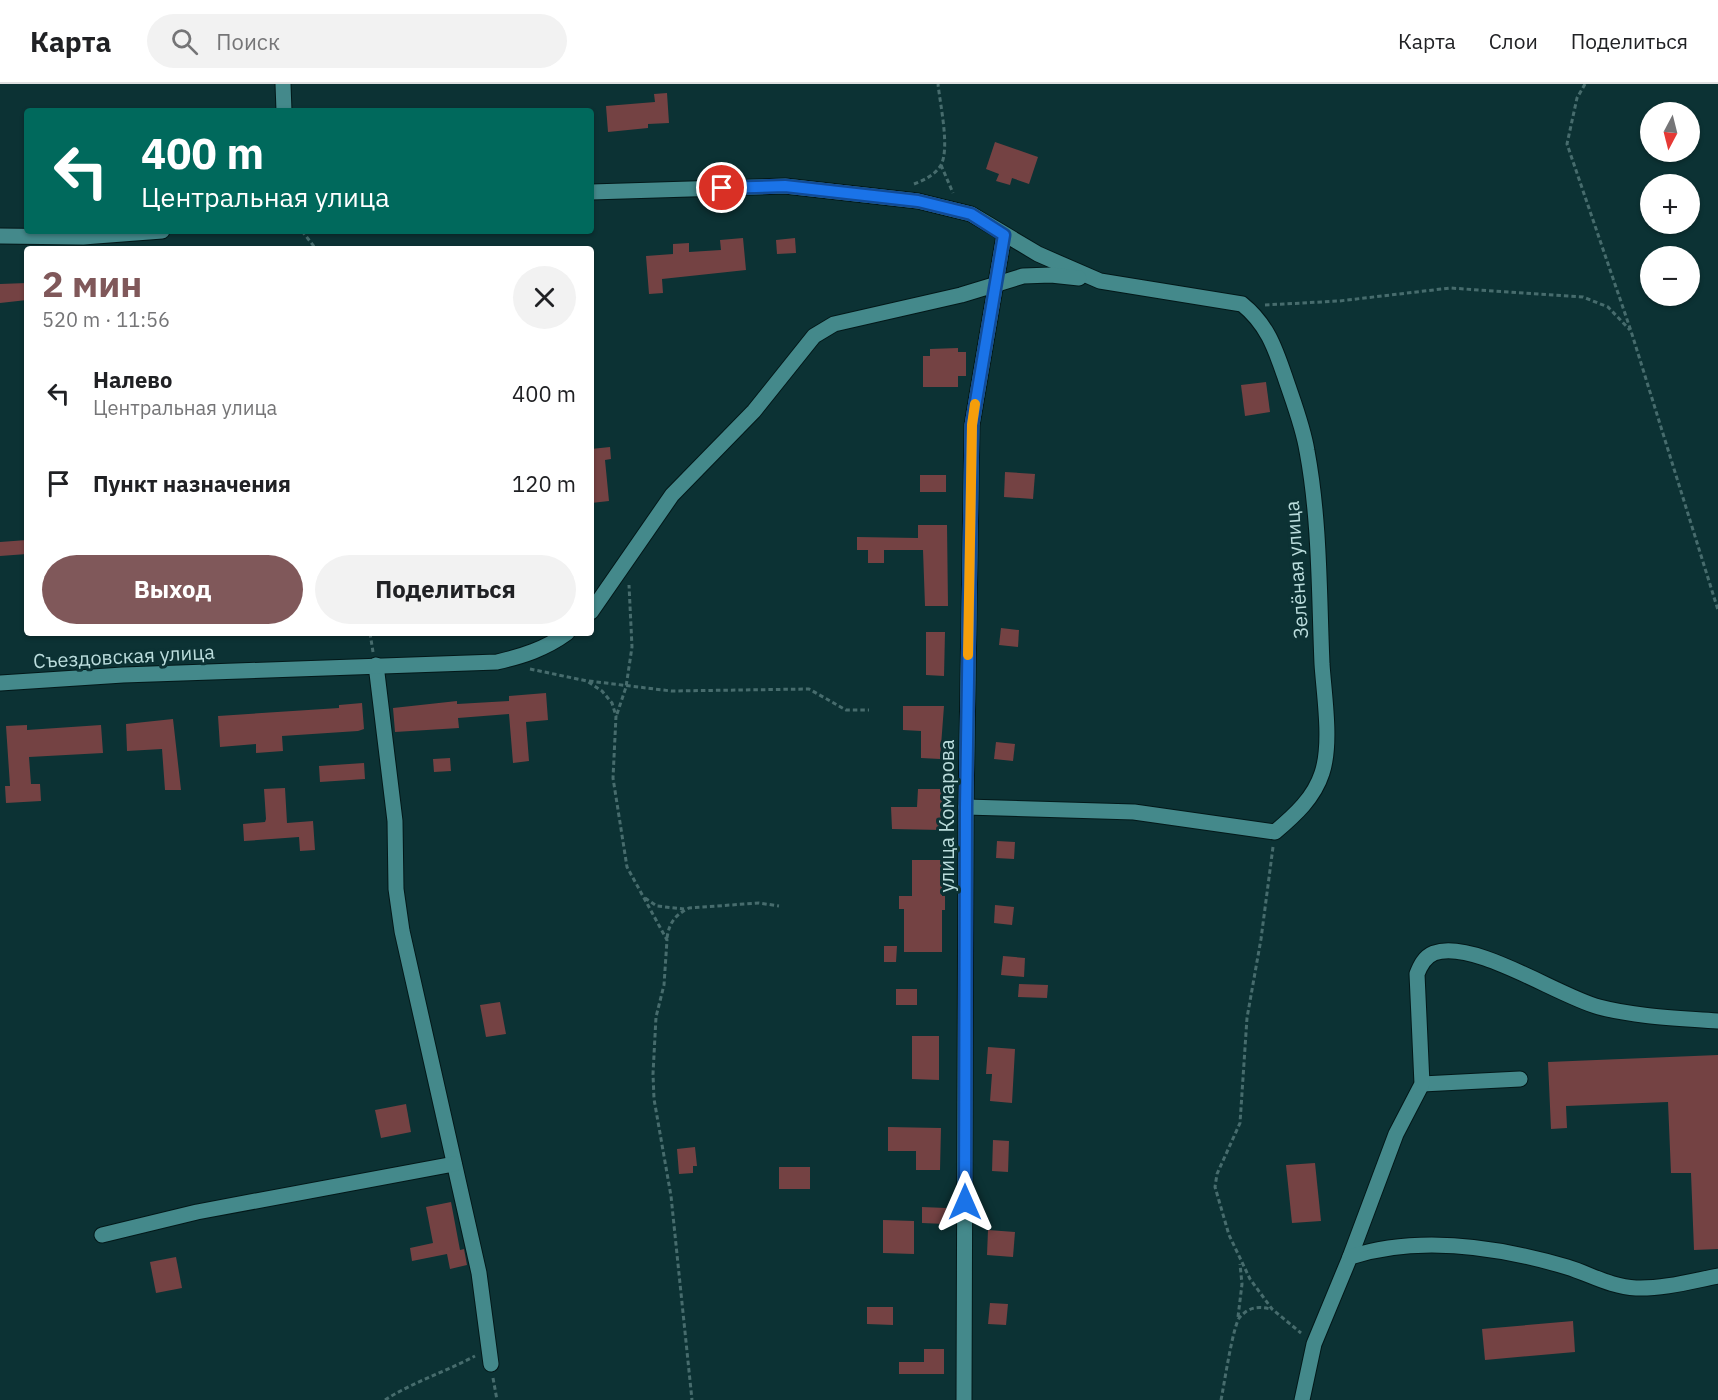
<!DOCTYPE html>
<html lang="ru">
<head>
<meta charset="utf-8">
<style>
	:root { --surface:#fff; --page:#f2f2f2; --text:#202124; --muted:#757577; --line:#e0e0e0; --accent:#80585a }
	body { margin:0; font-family:"IBM Plex Sans",sans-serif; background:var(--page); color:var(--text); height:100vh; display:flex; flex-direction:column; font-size:22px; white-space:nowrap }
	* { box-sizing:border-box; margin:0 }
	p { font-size:20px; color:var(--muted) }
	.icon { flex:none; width:33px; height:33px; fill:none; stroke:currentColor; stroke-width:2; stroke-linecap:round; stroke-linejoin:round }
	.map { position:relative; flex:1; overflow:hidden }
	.sheet { position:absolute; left:24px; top:162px; width:570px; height:390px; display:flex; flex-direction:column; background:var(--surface); border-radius:6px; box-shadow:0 2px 4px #0004 }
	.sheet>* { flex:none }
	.guide { position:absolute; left:24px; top:24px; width:570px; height:126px; border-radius:6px; box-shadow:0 2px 4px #0004; background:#00695c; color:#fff; overflow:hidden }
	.needle { width:39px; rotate:187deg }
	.tools { position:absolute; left:1640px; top:18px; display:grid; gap:12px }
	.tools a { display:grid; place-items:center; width:60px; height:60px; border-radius:50%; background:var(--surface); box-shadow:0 2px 4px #0004; font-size:30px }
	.pin { position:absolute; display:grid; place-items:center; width:51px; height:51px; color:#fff; margin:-26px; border:3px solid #fff; border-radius:50%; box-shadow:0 2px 6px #0007 }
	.me { position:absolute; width:66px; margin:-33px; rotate:0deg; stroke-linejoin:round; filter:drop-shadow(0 0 4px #0008) }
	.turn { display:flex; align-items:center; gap:21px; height:126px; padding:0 18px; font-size:27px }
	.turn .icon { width:78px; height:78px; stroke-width:2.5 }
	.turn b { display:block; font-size:42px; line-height:51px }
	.round { display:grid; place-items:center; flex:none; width:63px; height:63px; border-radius:32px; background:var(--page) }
	.summary { display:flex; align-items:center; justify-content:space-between; height:102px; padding:0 18px }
	h1 { font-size:36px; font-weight:700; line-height:45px; color:var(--accent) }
	.primary-button { display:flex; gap:12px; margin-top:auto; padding:12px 18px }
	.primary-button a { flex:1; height:69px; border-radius:36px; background:var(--accent); color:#fff; font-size:24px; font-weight:700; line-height:69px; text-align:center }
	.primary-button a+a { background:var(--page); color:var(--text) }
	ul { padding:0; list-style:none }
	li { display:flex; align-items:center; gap:18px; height:90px; padding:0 18px }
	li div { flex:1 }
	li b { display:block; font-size:22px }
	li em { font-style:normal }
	header { display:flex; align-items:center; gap:36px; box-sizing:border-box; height:84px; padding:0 30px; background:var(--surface); border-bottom:2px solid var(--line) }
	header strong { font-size:28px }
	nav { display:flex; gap:33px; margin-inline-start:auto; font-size:21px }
	.search { width:420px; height:54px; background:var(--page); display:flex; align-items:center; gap:15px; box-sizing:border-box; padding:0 21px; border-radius:33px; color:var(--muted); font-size:22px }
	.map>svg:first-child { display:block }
	.building { fill:#744243 }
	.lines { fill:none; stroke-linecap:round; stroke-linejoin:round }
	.minor-casing { stroke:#031819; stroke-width:17 }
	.path { stroke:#476c6d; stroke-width:3; stroke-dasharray:4.5 3; stroke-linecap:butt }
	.minor { stroke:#44898b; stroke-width:15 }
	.route-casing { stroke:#114b97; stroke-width:15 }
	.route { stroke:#1a73e8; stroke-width:10 }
	.slow { stroke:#f59e0b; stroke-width:10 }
	.labels { text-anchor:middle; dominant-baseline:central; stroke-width:6; stroke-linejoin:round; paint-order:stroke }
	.street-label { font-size:20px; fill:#badcdc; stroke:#0c3234 }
</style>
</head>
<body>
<header>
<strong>Карта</strong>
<div class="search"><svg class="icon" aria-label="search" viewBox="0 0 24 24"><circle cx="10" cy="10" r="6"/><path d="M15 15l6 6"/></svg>Поиск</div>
<nav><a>Карта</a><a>Слои</a><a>Поделиться</a></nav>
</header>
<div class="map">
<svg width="1718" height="1316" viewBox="0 0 1718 1316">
	<rect width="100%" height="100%" fill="#0c3234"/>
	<g class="building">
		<path d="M667,9L669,39L648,40V44L608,48L606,22L655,18L654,10Z"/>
		<path d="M995,58L1038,73L1029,100L1012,94L1010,101L996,97L999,90L986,85Z"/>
		<path d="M743,154L746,186L662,195L663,209L649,210L646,172L673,170V160L689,159V168L721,166L720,156Z"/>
		<path d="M795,154L796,169L777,170L776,156Z"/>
		<path d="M27,199V216L0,219V200Z"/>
		<path d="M958,264V268H966V292H958V303H923V272H930V265Z"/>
		<path d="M1266,298L1270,328L1245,332L1241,301Z"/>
		<path d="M610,363L611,375L605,376L609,417L591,419V365Z"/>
		<path d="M1005,388L1035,390L1033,415L1004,413Z"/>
		<rect x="920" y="391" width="26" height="17"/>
		<path d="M918,441H947L948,522H925L923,466H884V479H868V466H857V453L918,454Z"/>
		<path d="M27,456V470L0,472V458Z"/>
		<path d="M1001,544L1019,546L1018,563L999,561Z"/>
		<path d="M926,548H945L944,592L926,591Z"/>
		<path d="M546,609L548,636L526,638L529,677L513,679L509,630L458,634L459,644L395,648L393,624L457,617V620L509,617V612Z"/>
		<path d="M362,619L364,645L358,647L282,652L283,667L256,669V660L220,663L218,632L339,624V621Z"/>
		<path d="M903,622H944L940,675L921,674V647L903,646Z"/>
		<path d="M173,635L181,706H165L162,665L127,667L126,640Z"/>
		<path d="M27,641V646L101,641L103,669L29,673L31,700H40L41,717L6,719L5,702H10L6,642Z"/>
		<path d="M996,658L1015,660L1013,677L994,675Z"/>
		<path d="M450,674L451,687L434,688L433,675Z"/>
		<path d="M364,679L365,695L320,698L319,682Z"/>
		<path d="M285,704L287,739L313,737L315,766L300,767L299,753L244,757L243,740L265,738L266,735L264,705Z"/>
		<path d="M918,705H942V746L892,745L891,723H917Z"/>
		<path d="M997,757L1015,758L1014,775L996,774Z"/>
		<path d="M912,776H942V812H945V826H942V868H904V825H899V812H912Z"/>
		<path d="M995,821L1014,823L1012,841L994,839Z"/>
		<path d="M884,862H897L896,878H884Z"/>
		<path d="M1003,872L1025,874L1024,893L1001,891Z"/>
		<path d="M1019,900L1048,901L1047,914L1018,913Z"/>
		<rect x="896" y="905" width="21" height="16"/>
		<path d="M500,918L506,950L486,953L480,921Z"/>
		<path d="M912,952H939V996L912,995Z"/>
		<path d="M988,963L1015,965L1012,1019L990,1017L992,990H986Z"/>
		<path d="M1718,971V1165L1694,1166L1691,1089H1671L1668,1018L1566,1022L1567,1044L1551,1045L1548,978Z"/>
		<path d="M406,1020L411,1048L381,1054L375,1026Z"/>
		<path d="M888,1043L941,1044L940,1086H916V1067H888Z"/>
		<path d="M993,1056L1009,1057L1008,1088L992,1087Z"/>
		<path d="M695,1063L697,1082H693V1089L679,1090L677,1065Z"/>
		<path d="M1315,1079L1321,1137L1292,1139L1286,1081Z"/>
		<rect x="779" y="1083" width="31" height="22"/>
		<path d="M451,1118L460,1166L464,1165L467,1181L450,1185L447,1170L412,1177L410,1164L433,1159L426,1123Z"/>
		<path d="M922,1123L946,1124V1140L922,1139Z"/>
		<path d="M883,1136L914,1137V1170L883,1169Z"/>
		<path d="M988,1146L1015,1148L1013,1173L987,1171Z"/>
		<path d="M176,1173L182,1204L156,1209L150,1178Z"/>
		<path d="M990,1219L1008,1220L1006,1241L988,1240Z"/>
		<path d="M867,1223H893V1241L867,1240Z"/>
		<path d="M1573,1237L1575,1268L1485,1276L1482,1245Z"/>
		<path d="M924,1265H944V1290H899V1278H924Z"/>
	</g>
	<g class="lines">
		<defs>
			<g id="minor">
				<path d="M283,0L284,27"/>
				<path d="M591,108L785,102L918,117L971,130L1038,170L1100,197L1242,220C1267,240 1275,264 1285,293C1293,317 1303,342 1307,367C1320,437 1319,509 1322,580C1324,611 1332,659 1322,689C1314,714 1295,731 1275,748L1134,728L966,723"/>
				<path d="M0,152L83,153L162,147"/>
				<path d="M591,528L672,411L754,327L814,252L834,240L961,211L1023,192L1051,191L1079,194"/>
				<path d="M376,581L395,737L396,805L402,847L479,1189L491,1280"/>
				<path d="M0,599L123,591L497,578C523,572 545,565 567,549"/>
				<path d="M1422,1000L1520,995"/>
				<path d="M102,1151L197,1128L454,1080"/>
				<path d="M1350,1173L1396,1050L1422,1000L1417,890C1420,882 1424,873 1434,869C1474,855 1558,912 1599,923C1637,933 1679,934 1718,937"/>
				<path d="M964,1316L966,723L972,341L1004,151"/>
				<path d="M1302,1316L1314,1260L1350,1173C1418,1151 1499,1163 1567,1183C1590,1190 1611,1203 1636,1204C1663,1205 1692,1197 1718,1192"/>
			</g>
		</defs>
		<use href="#minor" class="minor-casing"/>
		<g class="path">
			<path d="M1585,0L1577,14L1567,60L1631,247L1718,526"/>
			<path d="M941,81L953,109"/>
			<path d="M914,100C924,96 935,91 941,81C950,64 940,20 938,0"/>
			<path d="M302,147L316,165"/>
			<path d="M1265,221L1339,217L1450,204L1583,213L1608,223L1630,246"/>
			<path d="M370,549L373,568"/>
			<path d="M530,585L587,597L602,607L612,619L616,632L613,694L627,783L667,856L664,901L656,933L653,990L654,1015L671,1112L692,1316"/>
			<path d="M589,597L671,607L809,605L846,626H869"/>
			<path d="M617,630L626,603L632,563L629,501"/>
			<path d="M1273,763L1261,855L1247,934L1240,1039L1217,1090L1215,1103L1229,1151L1250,1195L1272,1225L1301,1249"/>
			<path d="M645,814L657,822L684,825"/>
			<path d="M667,854C669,839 675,831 689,824L759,819L779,822"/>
			<path d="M1238,1233L1242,1200L1240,1180"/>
			<path d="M493,1294L497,1316"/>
			<path d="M385,1316C413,1298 445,1288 475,1272"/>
			<path d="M1221,1316C1224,1302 1233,1240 1240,1233C1249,1223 1258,1222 1270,1225"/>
		</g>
		<use href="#minor" class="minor"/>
	</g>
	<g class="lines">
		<defs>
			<path id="route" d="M722,104L785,102L918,117L971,130L1004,151L972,341L966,723L965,1118"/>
		</defs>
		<use href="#route" class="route-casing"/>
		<use href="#route" class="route"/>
		<path class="slow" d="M968,571L972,341L975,320"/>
	</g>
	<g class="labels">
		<g class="street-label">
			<text transform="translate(1296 486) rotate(-94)">Зелёная улица</text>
			<text transform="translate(124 572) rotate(-3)">Съездовская улица</text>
			<text transform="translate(946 732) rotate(-90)">улица Комарова</text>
		</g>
	</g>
</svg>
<div class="tools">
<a><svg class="needle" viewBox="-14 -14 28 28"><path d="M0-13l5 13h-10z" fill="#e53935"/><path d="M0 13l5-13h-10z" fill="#757577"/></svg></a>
<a>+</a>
<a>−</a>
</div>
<div class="pin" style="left:722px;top:104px;background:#d93025"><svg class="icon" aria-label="arrive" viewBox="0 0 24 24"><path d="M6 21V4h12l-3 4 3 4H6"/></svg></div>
<svg class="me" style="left:965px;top:1118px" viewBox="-20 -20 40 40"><path d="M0-17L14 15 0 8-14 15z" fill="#1a73e8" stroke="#fff" stroke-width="4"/></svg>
<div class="guide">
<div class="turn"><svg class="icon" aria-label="left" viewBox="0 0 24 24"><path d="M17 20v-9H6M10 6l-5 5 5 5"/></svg><div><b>400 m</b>Центральная улица</div></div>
</div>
<section class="sheet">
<div class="summary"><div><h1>2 мин</h1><p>520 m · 11:56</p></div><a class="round"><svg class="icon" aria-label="close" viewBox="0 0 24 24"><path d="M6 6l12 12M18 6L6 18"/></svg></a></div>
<ul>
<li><svg class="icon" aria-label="left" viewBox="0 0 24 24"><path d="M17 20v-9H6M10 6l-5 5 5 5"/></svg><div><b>Налево</b><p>Центральная улица</p></div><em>400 m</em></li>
<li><svg class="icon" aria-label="arrive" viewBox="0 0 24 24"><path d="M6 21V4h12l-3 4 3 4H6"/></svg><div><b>Пункт назначения</b></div><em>120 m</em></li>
</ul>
<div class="primary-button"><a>Выход</a><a>Поделиться</a></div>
</section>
</div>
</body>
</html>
